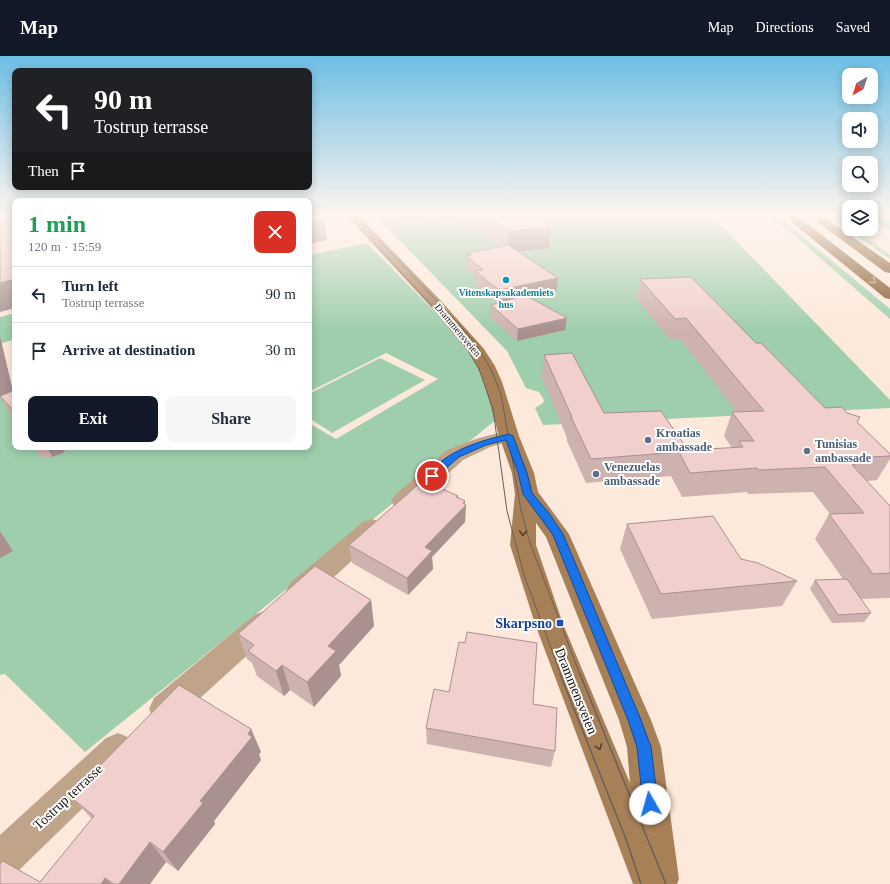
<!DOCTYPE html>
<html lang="en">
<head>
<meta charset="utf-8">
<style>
	:root { --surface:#fff; --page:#f6f6f7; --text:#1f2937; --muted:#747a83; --line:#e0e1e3; --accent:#111827 }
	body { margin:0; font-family:Georgia,serif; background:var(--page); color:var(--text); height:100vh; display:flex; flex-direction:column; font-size:15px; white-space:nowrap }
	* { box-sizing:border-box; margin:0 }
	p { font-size:13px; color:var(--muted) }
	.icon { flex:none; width:22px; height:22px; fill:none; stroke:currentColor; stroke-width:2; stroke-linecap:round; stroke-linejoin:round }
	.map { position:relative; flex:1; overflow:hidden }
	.sheet { position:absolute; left:12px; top:142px; width:300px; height:252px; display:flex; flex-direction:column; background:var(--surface); border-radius:8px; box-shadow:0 2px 10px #0003 }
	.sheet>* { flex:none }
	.guide { position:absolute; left:12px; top:12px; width:300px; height:122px; border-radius:8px; box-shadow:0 2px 10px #0003; background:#202124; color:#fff; overflow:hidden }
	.needle { width:26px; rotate:219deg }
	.buttons { position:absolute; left:842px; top:12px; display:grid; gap:8px }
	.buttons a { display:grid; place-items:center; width:36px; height:36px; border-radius:8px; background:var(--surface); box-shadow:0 2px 10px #0003; font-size:20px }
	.pin { position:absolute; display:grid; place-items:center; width:34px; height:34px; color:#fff; margin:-17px; border:2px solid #fff; border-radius:50%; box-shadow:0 1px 4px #0007 }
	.me { position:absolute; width:44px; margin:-22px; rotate:353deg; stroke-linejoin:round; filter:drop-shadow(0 0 3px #0008) }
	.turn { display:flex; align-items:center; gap:14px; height:84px; padding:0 16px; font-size:18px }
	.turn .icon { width:52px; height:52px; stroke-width:2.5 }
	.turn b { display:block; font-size:28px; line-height:34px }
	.then { display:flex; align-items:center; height:38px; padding:0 16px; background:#0003; gap:8px; font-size:15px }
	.round { display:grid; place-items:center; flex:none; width:42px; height:42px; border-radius:8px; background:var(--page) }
	.head { display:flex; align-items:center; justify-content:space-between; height:68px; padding:0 16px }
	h1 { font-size:24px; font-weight:700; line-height:30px; color:#1e9e55 }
	.button { display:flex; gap:8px; margin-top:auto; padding:8px 16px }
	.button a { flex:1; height:46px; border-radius:8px; background:var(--accent); color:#fff; font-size:16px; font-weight:700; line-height:46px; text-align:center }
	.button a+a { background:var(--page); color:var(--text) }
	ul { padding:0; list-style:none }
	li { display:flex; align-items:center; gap:12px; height:56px; padding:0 16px; border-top:1px solid var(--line) }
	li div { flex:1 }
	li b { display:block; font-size:15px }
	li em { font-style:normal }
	header { display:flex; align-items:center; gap:24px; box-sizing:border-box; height:56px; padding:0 20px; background:var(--accent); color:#fff }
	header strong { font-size:19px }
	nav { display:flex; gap:22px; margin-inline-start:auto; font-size:14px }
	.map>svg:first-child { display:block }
	.green { fill:#9eceab }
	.water { fill:#55cedd }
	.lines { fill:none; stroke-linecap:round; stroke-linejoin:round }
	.street { fill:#c0a48a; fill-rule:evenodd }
	.secondary { fill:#a88058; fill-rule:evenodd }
	.highway { fill:#7f5322; fill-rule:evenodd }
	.tram-far1 { stroke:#6b5e55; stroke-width:1 }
	.tram { stroke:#6b5e55; stroke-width:1.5 }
	.wall { fill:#ceb2af }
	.shaded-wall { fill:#a8918f }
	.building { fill:#f0cfcc; stroke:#a8918f }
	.oneway { stroke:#b9a085 }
	.oneway2 { stroke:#553f2c }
	.route { fill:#1a73e8; stroke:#114b97 }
	.culture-dot { fill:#0f9aa8; stroke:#fff; stroke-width:1.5 }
	.service-dot { fill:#5c6f8a; stroke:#fff; stroke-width:1.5 }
	.transit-dot { fill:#1a4fb4; stroke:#fff; stroke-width:1.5 }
	.labels { text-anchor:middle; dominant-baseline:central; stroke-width:4; stroke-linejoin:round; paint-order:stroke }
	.far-culture-label { font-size:10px; font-weight:bold; fill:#0d838f; stroke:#fff }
	.far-street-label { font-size:10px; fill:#1d140e; stroke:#fff }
	.service-label { font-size:12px; font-weight:bold; fill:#4e5e75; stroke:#fff; text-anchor:start }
	.near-transit-label { font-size:14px; font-weight:bold; fill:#164399; stroke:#fff; text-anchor:end }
	.near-street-label { font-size:14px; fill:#1d140e; stroke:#fff }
</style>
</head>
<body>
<header>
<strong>Map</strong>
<nav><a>Map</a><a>Directions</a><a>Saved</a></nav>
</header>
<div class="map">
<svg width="890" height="828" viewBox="0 0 890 828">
	<rect width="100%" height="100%" fill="#fde9db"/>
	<g class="green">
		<path d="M375,159H707L718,166L890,344V352L543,369L535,352L543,347L544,344L539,336L526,332L507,295Z"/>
		<path d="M764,159H777L890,253V263L789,175Z"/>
		<path d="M826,159H834L849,169V173H855L890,199V203Z"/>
		<path d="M367,187L443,264L481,313L497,363L85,696L5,618L0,619V335L15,331V391H309V367L336,383L438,323L386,297L309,336V199Z"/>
		<path d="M15,257V283L0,288V261Z"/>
		<path d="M380,302L425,324L332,377L309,362V338Z"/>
	</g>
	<path class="water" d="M871,159H890V175L871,162Z"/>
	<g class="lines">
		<g class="street">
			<path d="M509,374L516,376L519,380L516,384L490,391L463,404L411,451L403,453L395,451L391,445L395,439L447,394L476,383Z"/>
			<path d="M372,463L381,466L384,472L381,478L310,543L300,546L290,543L286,535L290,527L363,466Z"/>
			<path d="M264,555L274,559L278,567L274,575L176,664L165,668L154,664L149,653L154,642L254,559Z"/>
			<path d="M118,677L130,682L135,694L130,706L14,819L0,824V779L106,682Z"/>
		</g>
		<path class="secondary" d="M346,159H358L442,246L484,293L495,310L502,326L519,380L534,417L538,436L569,478L651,664L661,691L679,823L677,828H633L535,568L510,489L515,438L512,417L499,380L484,326L477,310L471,299L432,252ZM536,467L546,481L619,664L627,691L630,727L563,568L536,489Z"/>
		<g class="highway">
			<path d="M783,159H796L890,232V243L885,242Z"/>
			<path d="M808,159H821L890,207V217L885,216Z"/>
		</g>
		<g class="tram-far1">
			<path d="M355,159L457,266L477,290L491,313L501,338L521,454L529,484L580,619"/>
			<path d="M375,188L459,280L479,313L493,353L507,455L524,519L561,619"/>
		</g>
		<g class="tram">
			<path d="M560,618L626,783L641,828"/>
			<path d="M580,618L666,828"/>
		</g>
	</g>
	<g class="wall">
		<path d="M397,159H536L549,192L517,195L558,222L556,236L530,242L567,262L565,274L517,285L490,261L491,249L497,247L475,229V221L466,213V200H468V197L500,191L467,167H461L453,164L445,165L438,159L402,164Z"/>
		<path d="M640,223L756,287L825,352L857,366L890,398V403L877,424L867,425L890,450V542L860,543L871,557L864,566L832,567L810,533L815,524L843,523L815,483L829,458H830L813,436L748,438L747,436L682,441L671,420L586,427L567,385V382L542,321L544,299L604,357L688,394L732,392L724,380L732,356H737L680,283L670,284L636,242Z"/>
		<path d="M0,280L13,335L15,334V367L0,340L3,339L0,340Z"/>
		<path d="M32,391H67L63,397L52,401H42Z"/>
		<path d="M458,440V441L465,445V448L466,449L465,466L432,501L433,513L408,539L352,507L349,489Z"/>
		<path d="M627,468L741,503L797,525L782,550L652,563L620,493Z"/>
		<path d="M371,544L374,570L339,609L341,620L314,651L290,634L284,640L257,620L252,607L247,603L238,578Z"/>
		<path d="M449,636L533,648L555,695L551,711L427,688L426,672Z"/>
		<path d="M251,673L261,696L259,698L261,704L214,765L215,768L178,815L166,806L150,828H0L40,826L92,763L73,743L81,734L79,731Z"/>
	</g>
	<g class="shaded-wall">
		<path d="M402,159H438L402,164Z"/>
		<path d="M445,159H453V164L445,165Z"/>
		<rect x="461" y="159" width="6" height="8"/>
		<path d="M324,160L327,184L309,188V164Z"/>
		<path d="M551,171L549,192L507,197L508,175Z"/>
		<path d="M558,222L556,236L498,248L499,234Z"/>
		<path d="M15,223V252L0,256V227Z"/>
		<path d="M567,262L565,274L517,285L518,273Z"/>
		<path d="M0,280L13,336L0,340Z"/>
		<path d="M47,391H67L63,397L52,401Z"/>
		<path d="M465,445V450L466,449L465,466L432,501L433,513L408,539L407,522L425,491Z"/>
		<path d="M0,475L13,495L0,502Z"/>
		<path d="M371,544L374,570L339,609L341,620L314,651L307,626L328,590Z"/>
		<path d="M282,609L290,634L284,640L276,615Z"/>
		<path d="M251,673L261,696L259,698L261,704L214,765L215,768L178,815L163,796L200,745Z"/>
		<path d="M150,786L166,806L150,828H119Z"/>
		<path d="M105,822L111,828H101Z"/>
	</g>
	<g class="building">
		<path d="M0,159H15V223L0,227Z"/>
		<path d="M309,159H322L324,160L309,164Z"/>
		<path d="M486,159H536L551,171L508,175Z"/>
		<path d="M508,189L558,222L499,234L475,215L483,214L466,200L471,199L468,197Z"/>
		<path d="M691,221L756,287H761L825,352L842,351L847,357L860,361L857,366L890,398V400L850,402L856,408L852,409L890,450V517L873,518L829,458L864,457L825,411L759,414L757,412L690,417L679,396L591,403L571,361H572L544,299L572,297L604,357L661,355L688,394L743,391L739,385H754L732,356L764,355L686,262L675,263L640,223Z"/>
		<path d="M525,239L567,262L518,273L491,249Z"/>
		<path d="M15,334V356L0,340Z"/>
		<path d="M425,426L434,429L458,440L456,441L465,445L463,447L466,449L425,491L432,495L407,522L349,489L420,427L422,428Z"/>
		<path d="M713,460L741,503L758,507L797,525L661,538L627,468Z"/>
		<path d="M315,510L371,544L328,590L336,595L307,626L282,609L276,615L248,595L254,589L238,578Z"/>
		<path d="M847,523L871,557L838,559L815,524Z"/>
		<path d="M467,576L537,587L533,648L557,652L555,695L426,672L434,633L449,636L459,586L465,587Z"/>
		<path d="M179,629L251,673L248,678L252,681L200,745L203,747L163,796L150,786L119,828H114L105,822L101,828H0V808L3,805L40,826L94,760L73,743L82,733L79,731Z"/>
	</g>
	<defs><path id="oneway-chevron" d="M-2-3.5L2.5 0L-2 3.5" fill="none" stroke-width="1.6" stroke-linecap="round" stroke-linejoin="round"/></defs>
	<use class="oneway" href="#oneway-chevron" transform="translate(873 225) rotate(39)"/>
	<g class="oneway2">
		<use href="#oneway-chevron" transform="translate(523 477) rotate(92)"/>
		<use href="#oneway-chevron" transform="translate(599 691) rotate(69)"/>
	</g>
	<linearGradient id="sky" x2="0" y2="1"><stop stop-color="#6dbee4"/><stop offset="0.58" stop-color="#fef5ef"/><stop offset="1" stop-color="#fef5ef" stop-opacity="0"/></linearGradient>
	<rect width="890" height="275" fill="url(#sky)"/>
	<path class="route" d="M509,378L513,380L527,417L532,437L548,456L563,478L641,664L651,691L658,748L656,753L650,756L645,753L643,748L637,691L628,664L553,479L523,438L518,417L506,384L486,389L459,401L435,422H429L427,420C446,394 480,385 509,378Z"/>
	<circle class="culture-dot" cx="506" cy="224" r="4"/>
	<g class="service-dot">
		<circle cx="648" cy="384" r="4"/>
		<circle cx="807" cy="395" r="4"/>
		<circle cx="596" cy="418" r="4"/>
	</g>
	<rect class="transit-dot" x="556" y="563" width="8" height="8" rx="2"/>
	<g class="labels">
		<g class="far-culture-label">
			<text x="506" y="236">Vitenskapsakademiets<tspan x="506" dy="12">hus</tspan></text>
		</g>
		<g class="far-street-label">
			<text transform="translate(458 274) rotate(50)">Drammensveien</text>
		</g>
		<g class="service-label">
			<text x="656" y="377">Kroatias<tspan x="656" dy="14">ambassade</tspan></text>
			<text x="815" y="388">Tunisias<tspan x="815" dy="14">ambassade</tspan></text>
			<text x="604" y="411">Venezuelas<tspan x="604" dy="14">ambassade</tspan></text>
		</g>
		<g class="near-transit-label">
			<text x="552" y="567">Skarpsno</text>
		</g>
		<g class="near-street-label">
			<text transform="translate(576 635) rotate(68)">Drammensveien</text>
			<text transform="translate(68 741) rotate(-43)">Tostrup terrasse</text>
		</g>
	</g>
</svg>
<div class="buttons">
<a><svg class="needle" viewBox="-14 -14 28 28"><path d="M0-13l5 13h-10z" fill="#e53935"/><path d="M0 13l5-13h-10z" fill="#747a83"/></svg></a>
<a><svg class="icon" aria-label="sound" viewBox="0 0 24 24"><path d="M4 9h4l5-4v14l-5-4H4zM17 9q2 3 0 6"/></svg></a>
<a><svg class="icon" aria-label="search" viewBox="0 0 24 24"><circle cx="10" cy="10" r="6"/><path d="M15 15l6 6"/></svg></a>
<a><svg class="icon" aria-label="layers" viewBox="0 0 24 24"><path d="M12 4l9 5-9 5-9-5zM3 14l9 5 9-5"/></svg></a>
</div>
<div class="pin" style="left:432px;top:420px;background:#d93025"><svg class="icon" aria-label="arrive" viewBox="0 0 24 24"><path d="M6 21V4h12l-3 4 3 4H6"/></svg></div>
<svg class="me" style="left:650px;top:748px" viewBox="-20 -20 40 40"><circle r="19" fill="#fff"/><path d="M0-13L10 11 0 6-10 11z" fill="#1a73e8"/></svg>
<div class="guide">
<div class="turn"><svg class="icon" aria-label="left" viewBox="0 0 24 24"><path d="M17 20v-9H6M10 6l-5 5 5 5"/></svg><div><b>90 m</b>Tostrup terrasse</div></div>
<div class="then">Then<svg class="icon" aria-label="arrive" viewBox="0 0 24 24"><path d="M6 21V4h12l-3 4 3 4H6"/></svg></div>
</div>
<section class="sheet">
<div class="head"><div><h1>1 min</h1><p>120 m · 15:59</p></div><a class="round" style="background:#d93025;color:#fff"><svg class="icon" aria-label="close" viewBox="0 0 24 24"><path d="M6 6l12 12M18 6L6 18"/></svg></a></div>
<ul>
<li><svg class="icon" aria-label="left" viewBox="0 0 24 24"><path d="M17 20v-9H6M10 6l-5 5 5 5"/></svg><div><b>Turn left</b><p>Tostrup terrasse</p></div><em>90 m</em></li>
<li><svg class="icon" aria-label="arrive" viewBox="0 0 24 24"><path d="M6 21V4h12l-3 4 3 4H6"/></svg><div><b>Arrive at destination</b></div><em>30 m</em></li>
</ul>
<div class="button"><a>Exit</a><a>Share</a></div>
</section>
</div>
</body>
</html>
